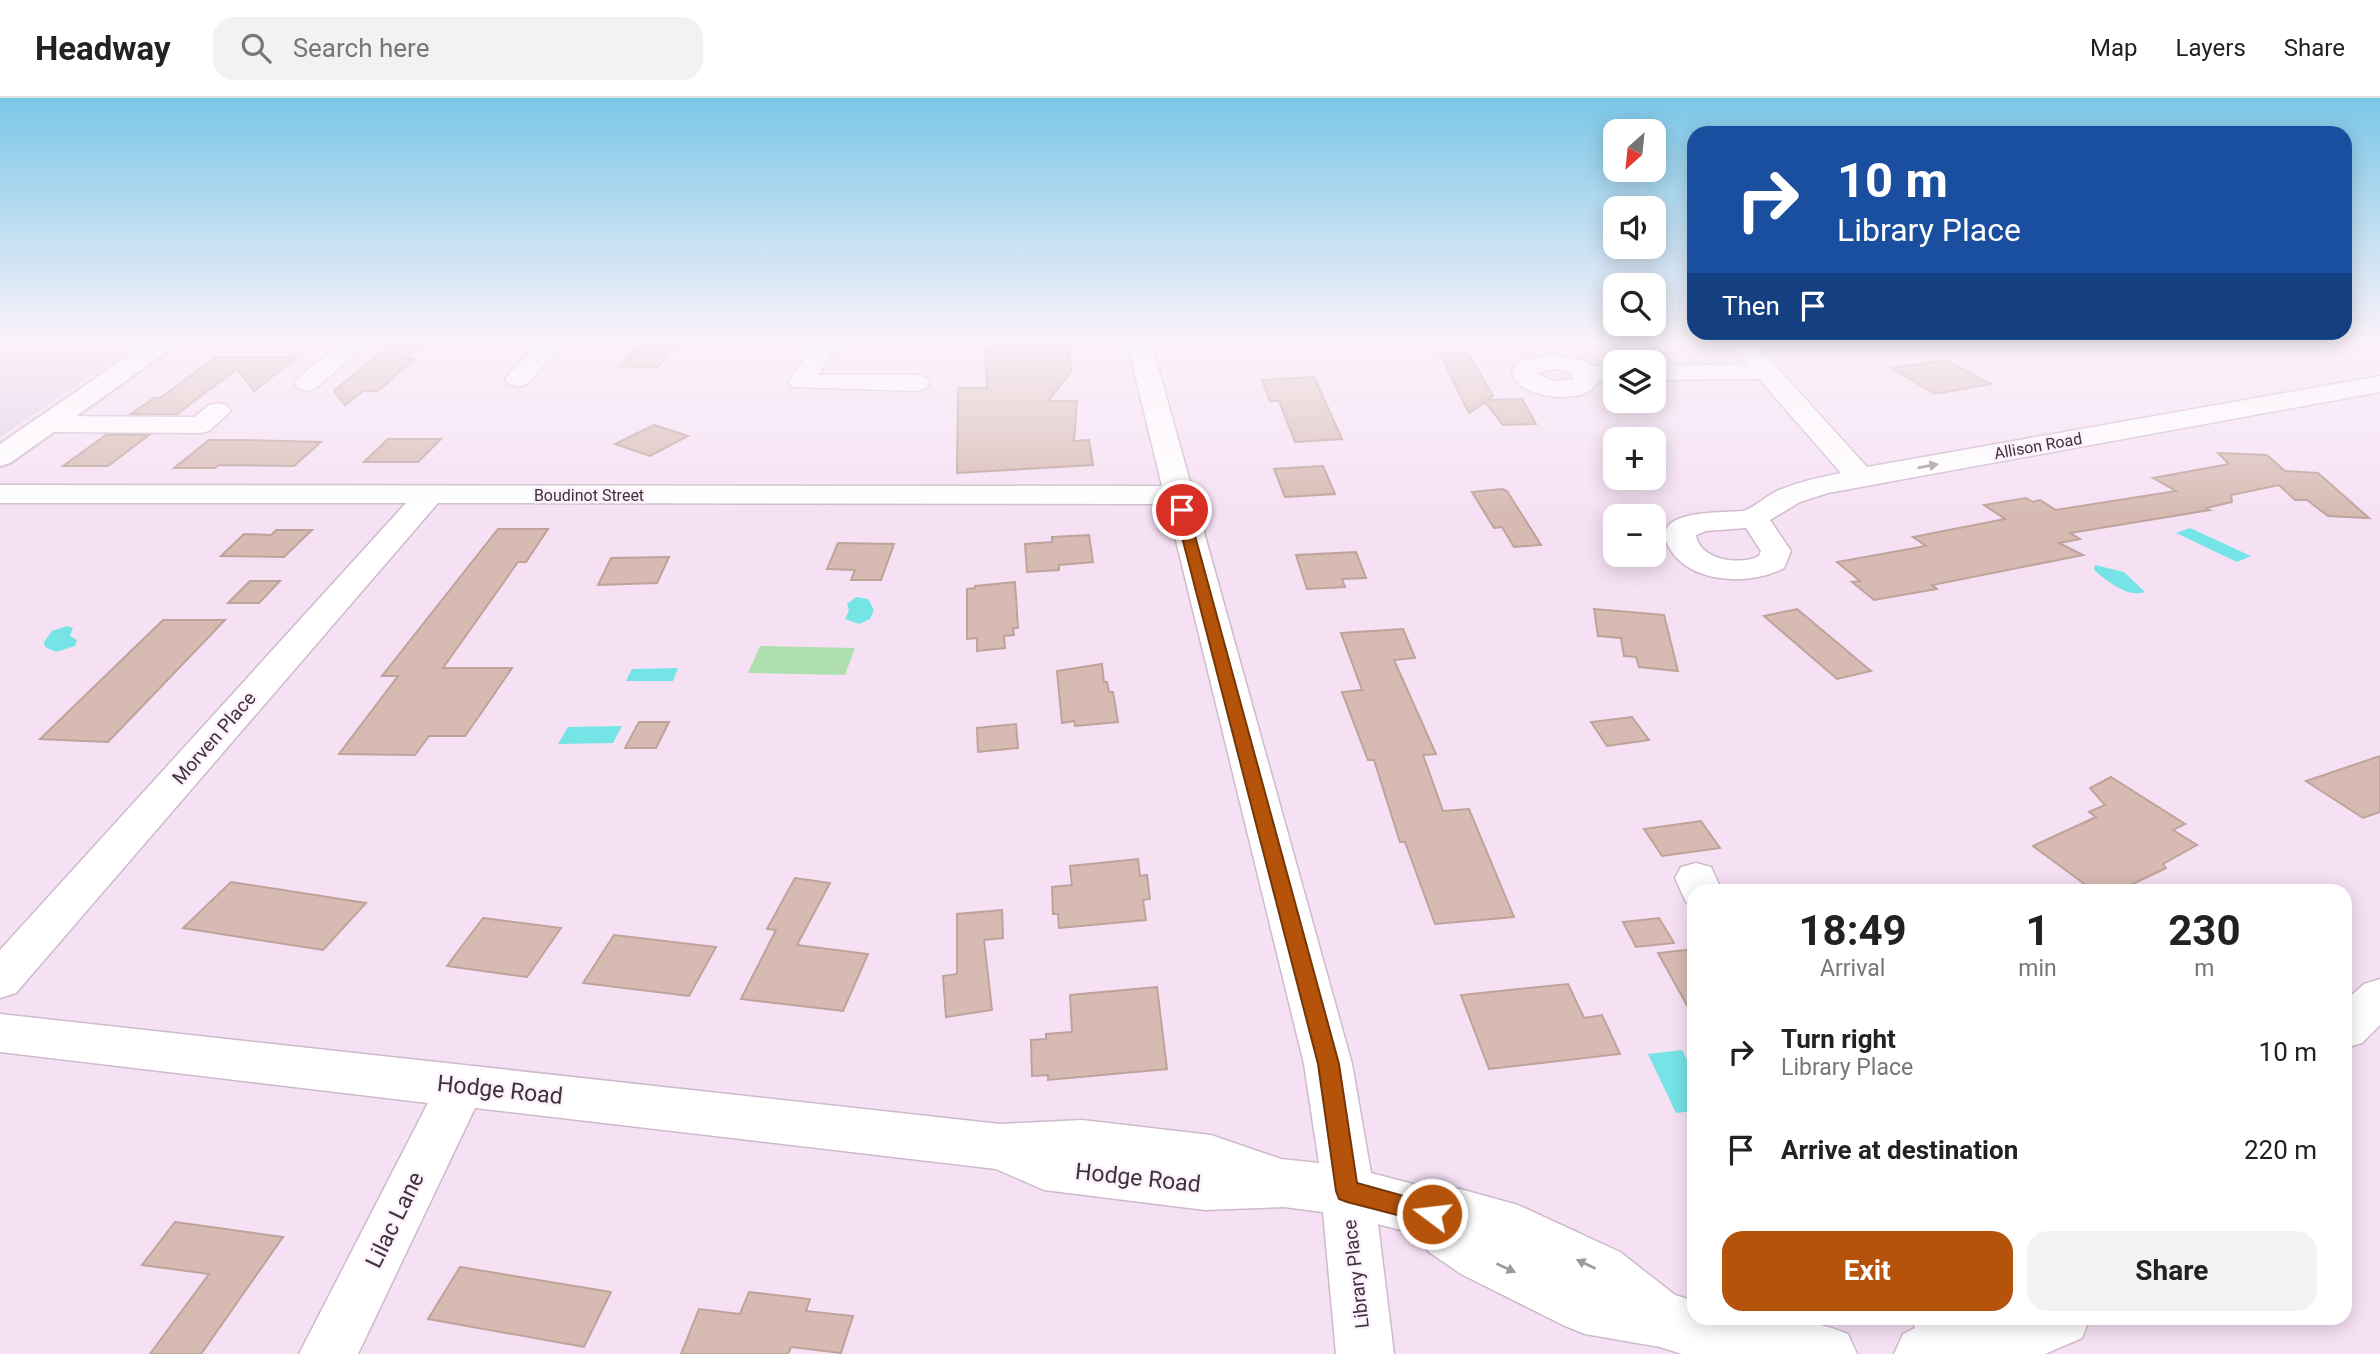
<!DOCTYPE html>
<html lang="en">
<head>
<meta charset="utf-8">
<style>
	:root { --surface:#fff; --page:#f2f2f2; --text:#222; --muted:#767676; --line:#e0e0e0; --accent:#b45309 }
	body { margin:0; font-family:Roboto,sans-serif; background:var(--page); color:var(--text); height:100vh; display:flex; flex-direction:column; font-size:26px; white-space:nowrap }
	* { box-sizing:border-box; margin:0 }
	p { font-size:23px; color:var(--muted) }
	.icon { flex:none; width:38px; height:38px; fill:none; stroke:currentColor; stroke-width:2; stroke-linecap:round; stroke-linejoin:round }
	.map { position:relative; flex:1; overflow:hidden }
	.side { position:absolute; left:1687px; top:786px; width:665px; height:441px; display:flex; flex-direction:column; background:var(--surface); border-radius:21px; box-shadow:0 4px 18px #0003 }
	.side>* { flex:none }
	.guide { position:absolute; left:1687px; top:28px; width:665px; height:214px; border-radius:21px; box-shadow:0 4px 18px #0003; background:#1a4fa0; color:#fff; overflow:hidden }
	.needle { width:46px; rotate:207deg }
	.buttons { position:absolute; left:1603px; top:21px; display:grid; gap:14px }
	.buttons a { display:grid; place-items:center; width:63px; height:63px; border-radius:14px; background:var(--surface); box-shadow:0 4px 18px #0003; font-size:35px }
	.pin { position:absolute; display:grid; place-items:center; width:60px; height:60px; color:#fff; margin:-30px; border:4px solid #fff; border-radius:50%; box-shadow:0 2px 7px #0007 }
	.me { position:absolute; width:77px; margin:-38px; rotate:285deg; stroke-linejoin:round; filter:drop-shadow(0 0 5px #0008) }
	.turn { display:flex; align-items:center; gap:24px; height:147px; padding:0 35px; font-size:32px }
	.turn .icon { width:91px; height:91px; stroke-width:2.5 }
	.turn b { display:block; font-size:49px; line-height:60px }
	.then { display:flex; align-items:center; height:66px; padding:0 35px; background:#0003; gap:14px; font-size:26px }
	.eta { display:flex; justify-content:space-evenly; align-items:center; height:119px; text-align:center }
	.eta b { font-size:42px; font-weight:700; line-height:49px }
	.button { display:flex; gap:14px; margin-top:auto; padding:14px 35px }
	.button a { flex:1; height:80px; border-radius:21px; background:var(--accent); color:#fff; font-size:28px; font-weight:700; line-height:80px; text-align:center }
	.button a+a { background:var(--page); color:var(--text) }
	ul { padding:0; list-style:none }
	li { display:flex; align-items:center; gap:21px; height:98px; padding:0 35px }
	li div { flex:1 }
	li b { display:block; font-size:26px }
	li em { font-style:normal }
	header { display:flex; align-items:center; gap:42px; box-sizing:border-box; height:98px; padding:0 35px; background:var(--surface); border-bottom:2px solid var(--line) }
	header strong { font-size:33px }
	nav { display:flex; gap:38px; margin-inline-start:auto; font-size:24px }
	.search { width:490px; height:63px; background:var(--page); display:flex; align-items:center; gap:18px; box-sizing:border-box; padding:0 24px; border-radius:21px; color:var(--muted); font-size:26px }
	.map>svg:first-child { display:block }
	.education { fill:#e2d2e4 }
	.green { fill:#afdfae }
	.water { fill:#75e4e6 }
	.building { fill:#d7bbb3; stroke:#bea39b; stroke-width:2 }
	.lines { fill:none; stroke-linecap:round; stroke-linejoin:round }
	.minor-casing { stroke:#cebacc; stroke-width:3 }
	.highway-casing { stroke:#cebacc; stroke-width:4 }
	.minor { fill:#fff; fill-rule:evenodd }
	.highway { fill:#fff; fill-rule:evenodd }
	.oneway { fill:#9e9a9d }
	.route { fill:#b45309; stroke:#753606; stroke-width:2 }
	.labels { text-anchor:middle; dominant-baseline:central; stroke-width:5; stroke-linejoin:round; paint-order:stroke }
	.far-street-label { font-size:16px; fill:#3c343b; stroke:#fef1fd }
	.street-label { font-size:19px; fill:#3c343b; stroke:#fef1fd }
	.near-street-label { font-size:23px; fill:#3c343b; stroke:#fef1fd }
</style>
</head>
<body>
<header>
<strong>Headway</strong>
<div class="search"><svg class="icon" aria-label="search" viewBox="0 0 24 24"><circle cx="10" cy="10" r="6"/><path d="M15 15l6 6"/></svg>Search here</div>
<nav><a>Map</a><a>Layers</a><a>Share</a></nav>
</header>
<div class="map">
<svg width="2380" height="1256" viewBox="0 0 2380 1256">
	<rect width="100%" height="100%" fill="#f6e1f4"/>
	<path class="education" d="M0,240H148L0,339Z"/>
	<path class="green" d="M760,548L855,550L845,577L748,575Z"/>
	<g class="water">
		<path d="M2190,430L2251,458L2237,464L2176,435Z"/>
		<path d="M2095,467L2124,474L2145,494C2127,500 2107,483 2094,472Z"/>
		<path d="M856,499L868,501L874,512L870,521L859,526L845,521L849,513L847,506Z"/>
		<path d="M67,528L73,530L70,538L77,542L75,548L56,554L45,549L44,544L52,533Z"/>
		<path d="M678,570L673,583H626L632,571Z"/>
		<path d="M622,628L613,645L558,646L568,629Z"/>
		<path d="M1682,952L1694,976V1013L1676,1015L1648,956Z"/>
	</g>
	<g class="building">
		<path d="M398,240H434L406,261H414L378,293H363L345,307L334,293Z"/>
		<path d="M646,240H684L657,269L619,268Z"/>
		<path d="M995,240H1020L1021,246L1067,243L1072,273L1048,303H1077L1074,343L1089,342L1093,367L957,375L958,290H987L985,250H995Z"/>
		<path d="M1468,255L1493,298L1488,302L1522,301L1536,326L1503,327L1485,304L1469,315L1440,256Z"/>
		<path d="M216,259H297L254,293L237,271L177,316H131L154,300H160Z"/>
		<path d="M1946,262L1991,286L1935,296L1892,270Z"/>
		<path d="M1314,279L1342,341L1295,344L1279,303H1270L1262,282Z"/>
		<path d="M654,327L688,338L650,358L615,346Z"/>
		<path d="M106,337H149L108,368H63Z"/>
		<path d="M388,341H441L418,364H364Z"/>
		<path d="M209,342H248L321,344L294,368L219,367L215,370H174Z"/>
		<path d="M2218,355L2267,357L2285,373L2318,375L2369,420L2328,418L2307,402H2295L2279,387L2231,397L2232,404L2206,410L2210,412L2070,435L2080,441L2059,445L2083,457L1932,487L1937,491L1874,502L1852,484L1860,483L1837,464L1926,448L1913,439L2005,421L1984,407L2026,400L2033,404L2040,402L2056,412L2176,393L2153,380L2229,366Z"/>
		<path d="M1323,368L1335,396L1285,399L1274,371Z"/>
		<path d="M1502,391L1507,393L1541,447L1514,449L1502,429L1494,430L1472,394Z"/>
		<path d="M498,431H548L526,464H518L443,570H512L484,611L465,638H429L415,657L339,656L398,578H382Z"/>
		<path d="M276,432H312L284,459L221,458L244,436L271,437Z"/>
		<path d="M1089,437L1093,464L1059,467V472L1027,474L1025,446L1052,444V439Z"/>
		<path d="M838,445L894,446L881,482H851L855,472L827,471Z"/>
		<path d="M1356,454L1366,480L1342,481L1345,489L1307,491L1296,457Z"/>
		<path d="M669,459L657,485L598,487L611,460Z"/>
		<path d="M250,483H280L259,505H228Z"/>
		<path d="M1015,484L1018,530H1013L1014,537L1004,538L1005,550L977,553V540L967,541V491L975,490V488Z"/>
		<path d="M1594,511L1664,517L1678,573L1639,569L1636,559L1624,558L1621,540L1598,538Z"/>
		<path d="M1797,511L1871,573L1837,581L1764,518Z"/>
		<path d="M163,522H225L108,644L40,641Z"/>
		<path d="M1403,531L1415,560L1394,562L1436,656L1423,657L1443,713L1469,711L1514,819L1435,826L1405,744H1400L1374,662H1368L1342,594L1362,592L1341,535Z"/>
		<path d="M1102,566L1104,584H1107L1109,594H1113L1118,624L1075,628L1074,623L1062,625L1057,573Z"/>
		<path d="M1632,619L1649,642L1607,648L1591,624Z"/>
		<path d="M639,624H669L656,650H625Z"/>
		<path d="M1016,626L1018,650L978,654L977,630Z"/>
		<path d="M2380,658V714L2363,720L2306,683Z"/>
		<path d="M2111,679L2185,726L2173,732L2197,747L2163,766L2166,770L2118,793H2094L2033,748L2096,719L2089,714L2105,707L2090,690Z"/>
		<path d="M1701,723L1720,750L1662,758L1644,731Z"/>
		<path d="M1138,761L1140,778L1147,777L1150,801L1143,802L1146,822L1059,830L1058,816H1053L1052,789L1072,787L1070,768Z"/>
		<path d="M795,780L830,785L797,847L868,856L843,913L741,901L776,832L767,831Z"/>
		<path d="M231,784L366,805L323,852L183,830Z"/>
		<path d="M1002,812L1003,840L984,842L992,912L946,919L943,878L957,876V816Z"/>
		<path d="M483,820L561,830L527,879L447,868Z"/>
		<path d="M1659,820L1674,845L1636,849L1623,824Z"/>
		<path d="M614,837L716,849L689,898L583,885Z"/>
		<path d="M1694,851V920L1658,855Z"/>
		<path d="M1568,886L1584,920L1602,917L1620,956L1489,971L1461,897Z"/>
		<path d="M1157,889L1167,971L1048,982V977L1032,978L1031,942L1046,941V936L1072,934L1070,897Z"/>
		<path d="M175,1124L283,1139L201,1256H150L209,1176L142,1167Z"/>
		<path d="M460,1169L611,1194L584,1249L428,1221Z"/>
		<path d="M749,1194L810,1201L806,1213L853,1218L841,1255L791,1249L788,1256H681L699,1211L740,1216Z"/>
	</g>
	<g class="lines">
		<defs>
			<g id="minor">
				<path d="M348,240H374L316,290L307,293L298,290L294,285L298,280Z"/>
				<path d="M543,240H568L527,286L518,289L509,286L505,281L509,276Z"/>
				<path d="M818,240H842L818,277H917L926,280L930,285L926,290L917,293L792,289L788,284Z"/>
				<path d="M1126,240H1150L1352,966L1371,1075L1432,1091H1460L1518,1107L1620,1154L1675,1197L1694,1203V1220C1745,1220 1801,1216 1848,1236L1857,1256H1682L1660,1249L1585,1236L1565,1228L1461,1176L1429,1154L1415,1136L1378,1126L1394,1256H1336L1323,1114L1284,1109L1205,1112L1044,1092L996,1071L475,1010L358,1256H299L428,1005L0,954V916L1000,1026L1082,1022L1211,1037L1281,1061L1319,1065L1304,966L1167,406L438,405L16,895L0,900V852L406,405H0V387L1162,388Z"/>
				<path d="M1725,240H1750L1867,369L2380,278V294L1828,395L1800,404L1770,422L1791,453L1784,470C1753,487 1698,486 1674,457C1669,450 1663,441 1666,432C1673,412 1725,415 1742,413C1753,411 1767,397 1779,392C1799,384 1820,379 1841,375L1759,281L1654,282V268L1747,266ZM1746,430L1761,453L1759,458C1740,468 1699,462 1696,437L1706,433Z"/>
				<path d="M1554,257L1583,262L1591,268H1615V282H1599C1590,305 1545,301 1526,291C1519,288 1515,281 1511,275L1520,262ZM1554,271L1567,273L1574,281L1553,283L1536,275Z"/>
				<path d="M218,305L227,307L231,313L209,333L200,335L47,334L38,332L34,326L38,320L47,318L194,319L209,307Z"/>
				<path d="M1696,765L1711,769L1722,793H1694V807L1686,804L1675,780L1681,769Z"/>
				<path d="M2380,881V927L2362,945L2345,950V903L2364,886Z"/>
				<path d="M1911,1220H2090L2082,1240L2045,1256H1894L1903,1236L1915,1230Z"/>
			</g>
			<path id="highway" d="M154,240H182L179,245L10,365L0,368V346Z"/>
		</defs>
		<use href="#minor" class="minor-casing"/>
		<use href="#highway" class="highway-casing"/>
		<use href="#minor" class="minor"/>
		<use href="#highway" class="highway"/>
	</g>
	<defs><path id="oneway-solid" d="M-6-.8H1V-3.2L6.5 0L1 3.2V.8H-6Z" transform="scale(1.75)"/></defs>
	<g class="oneway">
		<use href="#oneway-solid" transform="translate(1928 368) rotate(-10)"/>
		<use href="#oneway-solid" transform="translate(1586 1166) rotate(-155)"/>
		<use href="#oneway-solid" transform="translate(1506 1170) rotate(25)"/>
	</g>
	<linearGradient id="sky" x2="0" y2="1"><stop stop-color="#7ac7e7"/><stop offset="0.58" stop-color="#fbf2fa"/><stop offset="1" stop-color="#fbf2fa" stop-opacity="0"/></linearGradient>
	<rect width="2380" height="416" fill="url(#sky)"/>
	<path class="route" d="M1182,408L1188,412L1339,966L1357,1085L1440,1108L1444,1116L1440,1123L1432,1126L1347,1104L1339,1101L1336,1093L1318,966L1175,412Z"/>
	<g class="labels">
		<g class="far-street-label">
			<text transform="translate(2038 348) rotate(-10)">Allison Road</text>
			<text x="589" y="397">Boudinot Street</text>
		</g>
		<g class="street-label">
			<text transform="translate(214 640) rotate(-49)">Morven Place</text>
			<text transform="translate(1356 1176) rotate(-97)">Library Place</text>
		</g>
		<g class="near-street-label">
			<text transform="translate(500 992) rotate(6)">Hodge Road</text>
			<text transform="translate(1138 1080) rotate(6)">Hodge Road</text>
			<text transform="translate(395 1122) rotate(-64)">Lilac Lane</text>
		</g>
	</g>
</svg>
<div class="buttons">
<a><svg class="needle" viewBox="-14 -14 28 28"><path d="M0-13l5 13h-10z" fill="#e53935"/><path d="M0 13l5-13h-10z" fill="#767676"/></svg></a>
<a><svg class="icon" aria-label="sound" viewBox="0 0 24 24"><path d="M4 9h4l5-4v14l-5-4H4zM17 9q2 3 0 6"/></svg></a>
<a><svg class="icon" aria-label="search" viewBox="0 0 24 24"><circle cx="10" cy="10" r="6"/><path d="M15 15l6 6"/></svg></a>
<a><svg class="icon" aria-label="layers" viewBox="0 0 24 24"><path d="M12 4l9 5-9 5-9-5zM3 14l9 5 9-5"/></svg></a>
<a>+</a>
<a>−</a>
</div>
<div class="pin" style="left:1182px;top:412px;background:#d93025"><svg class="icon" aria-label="arrive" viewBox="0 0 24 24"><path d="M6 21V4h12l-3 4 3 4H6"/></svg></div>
<svg class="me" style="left:1432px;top:1116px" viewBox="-20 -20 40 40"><circle r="17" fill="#b45309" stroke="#fff" stroke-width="3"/><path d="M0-11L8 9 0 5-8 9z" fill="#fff"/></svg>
<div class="guide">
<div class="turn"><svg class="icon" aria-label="right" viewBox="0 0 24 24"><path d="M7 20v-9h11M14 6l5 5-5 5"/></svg><div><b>10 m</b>Library Place</div></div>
<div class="then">Then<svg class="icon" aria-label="arrive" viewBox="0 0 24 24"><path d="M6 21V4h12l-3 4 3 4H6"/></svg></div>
</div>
<section class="side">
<div class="eta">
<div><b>18:49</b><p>Arrival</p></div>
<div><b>1</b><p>min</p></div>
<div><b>230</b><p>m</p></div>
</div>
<ul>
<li><svg class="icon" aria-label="right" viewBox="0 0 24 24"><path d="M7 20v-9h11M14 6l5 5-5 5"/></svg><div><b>Turn right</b><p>Library Place</p></div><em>10 m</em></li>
<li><svg class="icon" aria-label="arrive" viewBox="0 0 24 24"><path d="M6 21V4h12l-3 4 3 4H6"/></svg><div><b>Arrive at destination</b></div><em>220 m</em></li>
</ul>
<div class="button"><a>Exit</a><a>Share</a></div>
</section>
</div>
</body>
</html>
